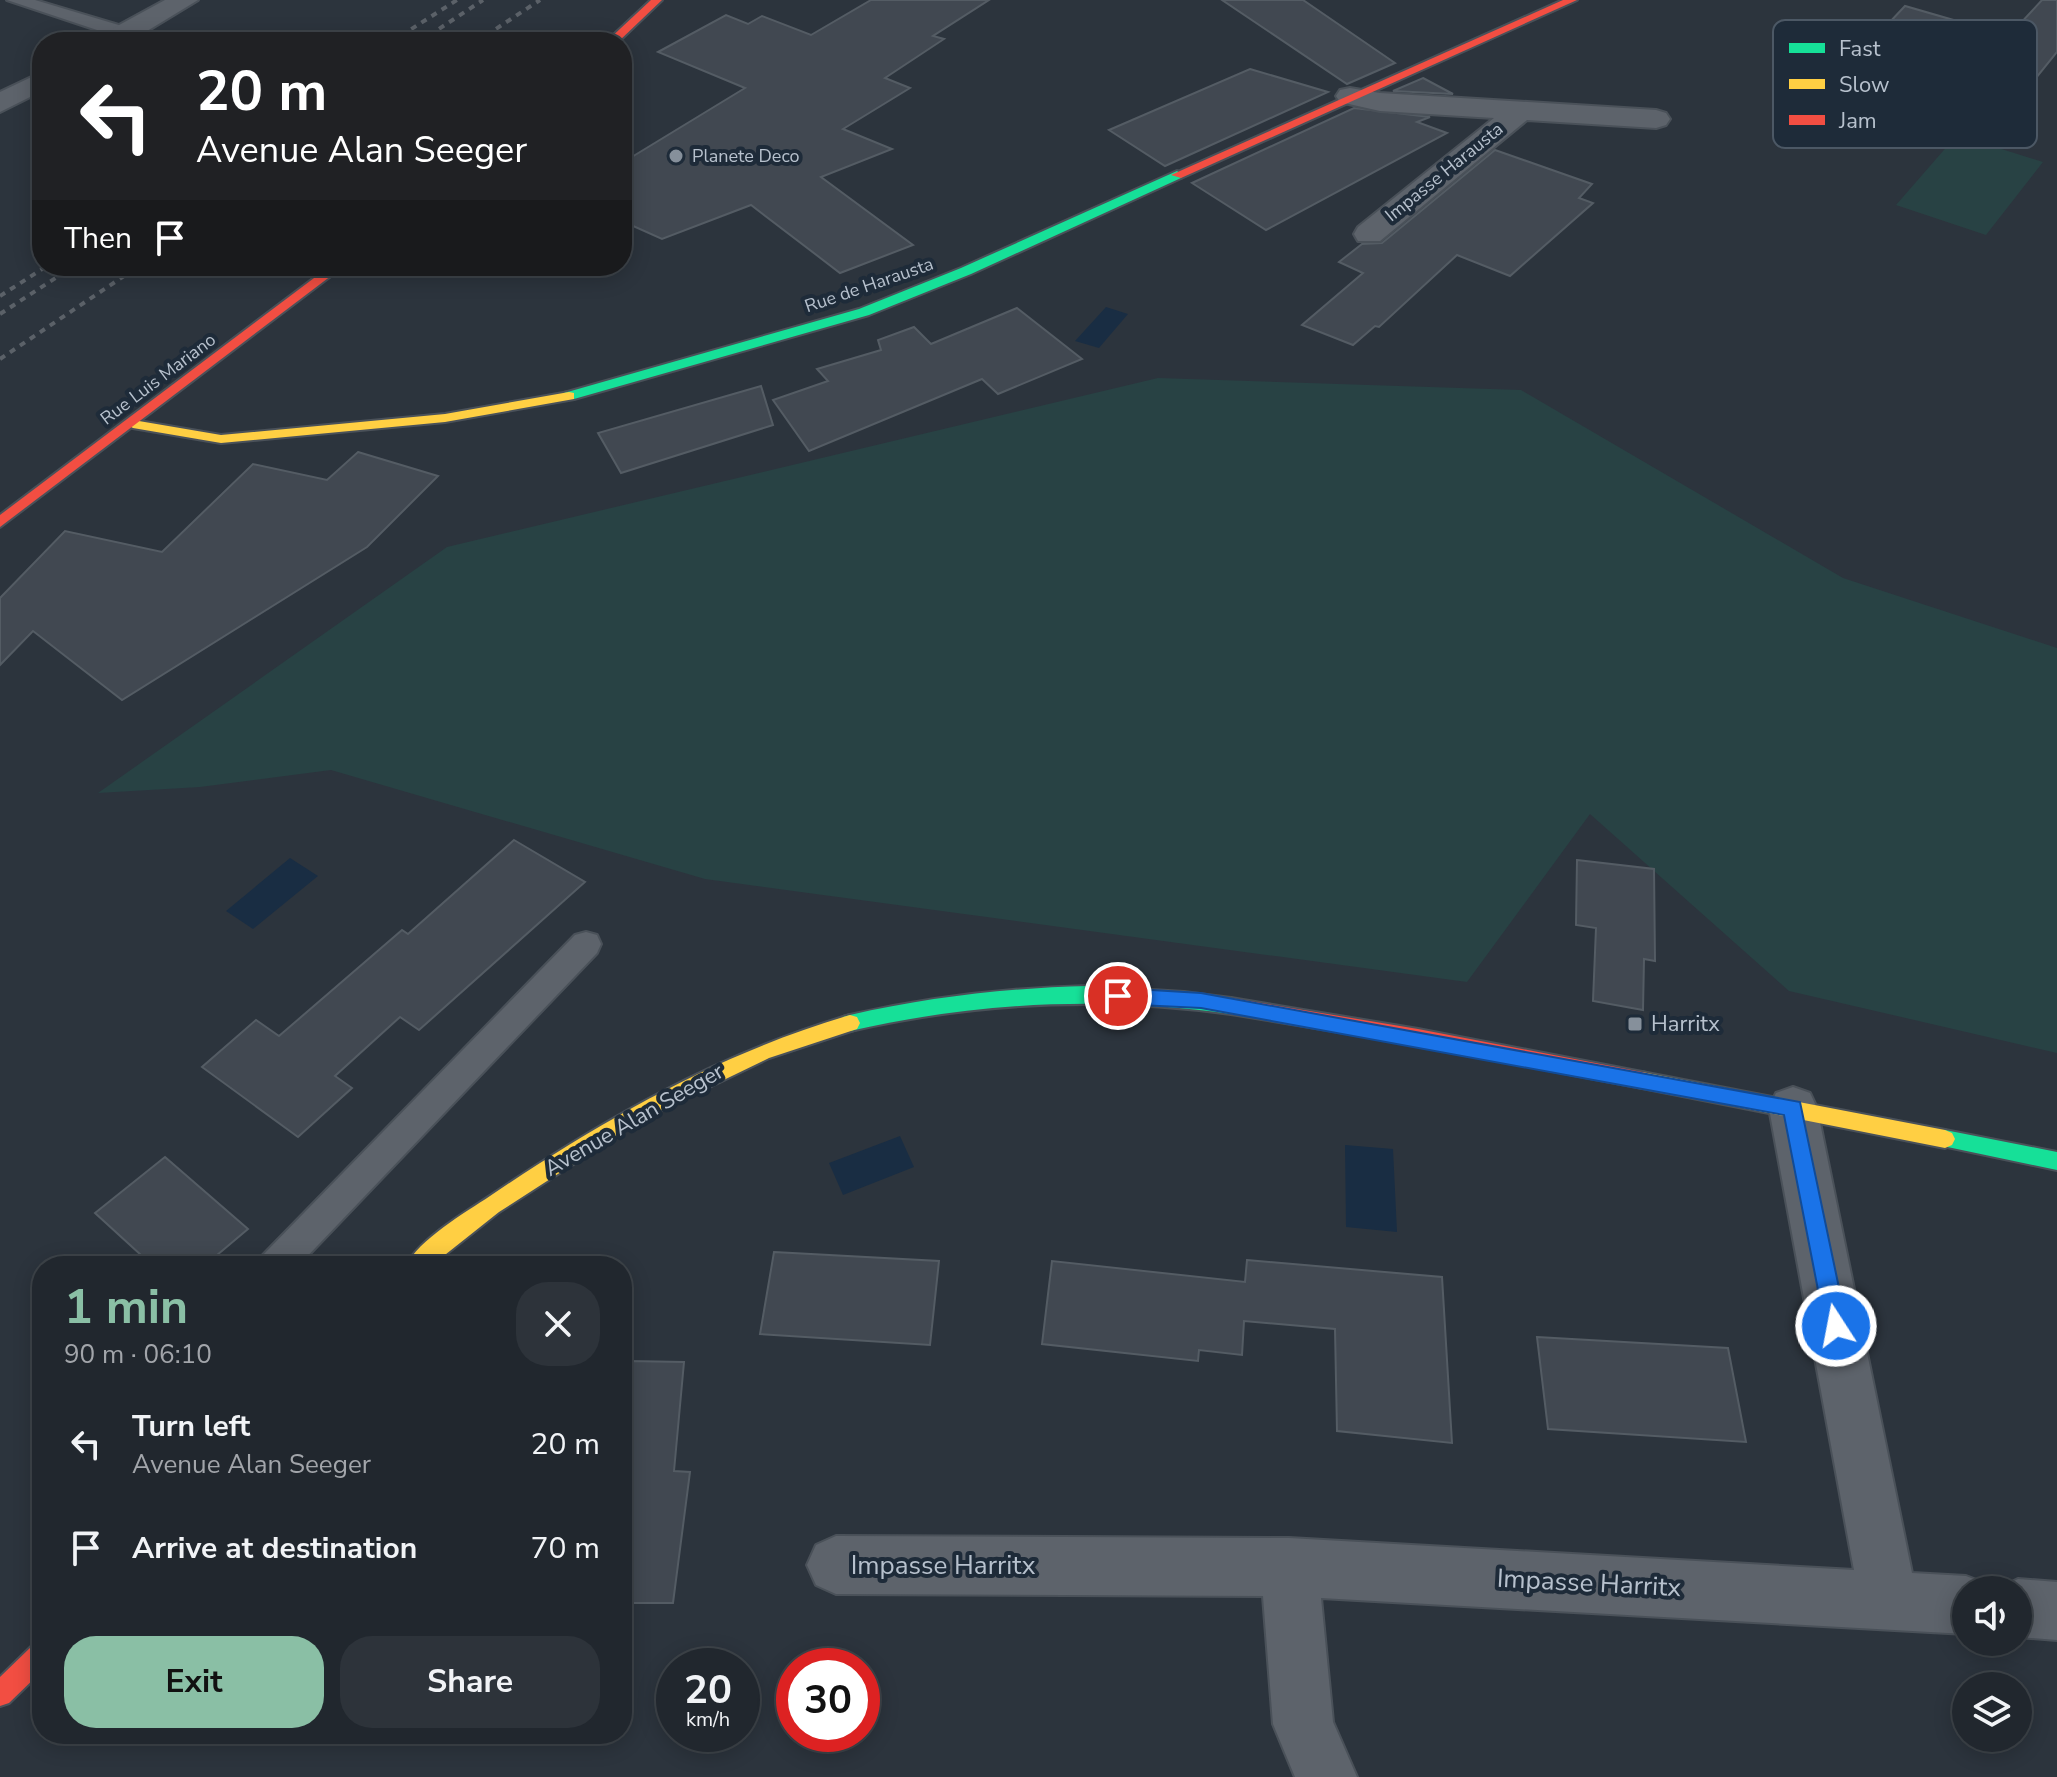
<!DOCTYPE html>
<html lang="en">
<head>
<meta charset="utf-8">
<style>
	:root { --surface:#21272e; --page:#2d333a; --text:#f1f3f6; --muted:#a2a5aa; --line:#3e444a; --accent:#8abfa5 }
	body { margin:0; font-family:"Nunito Sans",sans-serif; background:var(--page); color:var(--text); height:100vh; display:flex; flex-direction:column; font-size:30px; white-space:nowrap }
	* { box-sizing:border-box; margin:0 }
	p { font-size:26px; color:var(--muted) }
	.icon { flex:none; width:44px; height:44px; fill:none; stroke:currentColor; stroke-width:2; stroke-linecap:round; stroke-linejoin:round }
	.map { position:relative; flex:1; overflow:hidden }
	.sheet { position:absolute; left:32px; top:1256px; width:600px; height:488px; display:flex; flex-direction:column; background:var(--surface); border-radius:32px; box-shadow:0 4px 20px #0003,0 0 0 2px var(--line) }
	.sheet>* { flex:none }
	.hud { position:absolute; left:32px; top:32px; width:600px; height:244px; border-radius:32px; box-shadow:0 4px 20px #0003,0 0 0 2px var(--line); background:#202124; color:#fff; overflow:hidden }
	.tools { position:absolute; left:1952px; top:1576px; display:grid; gap:16px }
	.tools a { display:grid; place-items:center; width:80px; height:80px; border-radius:50%; background:var(--surface); box-shadow:0 4px 20px #0003,0 0 0 2px var(--line); font-size:40px }
	.speed { position:absolute; left:656px; top:1648px; display:flex; gap:16px; font-size:40px; font-weight:700; text-align:center }
	.speed>* { display:grid; place-content:center; width:104px; height:104px; border-radius:50%; background:var(--surface); box-shadow:0 4px 20px #0003,0 0 0 2px var(--line); line-height:1 }
	.speed small { font-size:20px; font-weight:400 }
	.speed .limit { border:12px solid #d22; background:#fff; color:#111 }
	.pin { position:absolute; display:grid; place-items:center; width:68px; height:68px; color:#fff; margin:-34px; border:4px solid #fff; border-radius:50%; box-shadow:0 2px 8px #0007 }
	.me { position:absolute; width:88px; margin:-44px; rotate:349deg; stroke-linejoin:round; filter:drop-shadow(0 0 6px #0008) }
	.turn { display:flex; align-items:center; gap:28px; height:168px; padding:0 32px; font-size:36px }
	.turn .icon { width:104px; height:104px; stroke-width:2.5 }
	.turn b { display:block; font-size:56px; line-height:68px }
	.then { display:flex; align-items:center; height:76px; padding:0 32px; background:#0003; gap:16px; font-size:30px }
	.round { display:grid; place-items:center; flex:none; width:84px; height:84px; border-radius:32px; background:var(--page) }
	.headline { display:flex; align-items:center; justify-content:space-between; height:136px; padding:0 32px }
	h1 { font-size:48px; font-weight:700; line-height:60px; color:var(--accent) }
	.cta { display:flex; gap:16px; margin-top:auto; padding:16px 32px }
	.cta a { flex:1; height:92px; border-radius:32px; background:var(--accent); color:#111; font-size:32px; font-weight:700; line-height:92px; text-align:center }
	.cta a+a { background:var(--page); color:var(--text) }
	ul { padding:0; list-style:none }
	li { display:flex; align-items:center; gap:24px; height:104px; padding:0 32px }
	li div { flex:1 }
	li b { display:block; font-size:30px }
	li em { font-style:normal }
	.map>svg:first-child { display:block }
	.green { fill:#284244 }
	.water { fill:#192d43 }
	.building { fill:#414851; stroke:#545c64; stroke-width:2 }
	.lines { fill:none; stroke-linecap:round; stroke-linejoin:round }
	.lane-casing { stroke:#4a5159; stroke-width:4 }
	.street-casing { stroke:#4a5159; stroke-width:4 }
	.fast-casing { stroke:#4a5159; stroke-width:4 }
	.slow-casing { stroke:#4a5159; stroke-width:4 }
	.jam-casing { stroke:#4a5159; stroke-width:4 }
	.lane { fill:#5d636b; fill-rule:evenodd }
	.street { fill:#5d636b; fill-rule:evenodd }
	.fast { fill:#16e098; fill-rule:evenodd }
	.slow { fill:#ffcf43; fill-rule:evenodd }
	.jam { fill:#f24e42; fill-rule:evenodd }
	.rail { stroke:#5b6168; stroke-width:4; stroke-dasharray:6 6; stroke-linecap:butt }
	.route { fill:#1a73e8; stroke:#114b97; stroke-width:2 }
	.poi-dot { fill:#86909b; stroke:#1e2b39; stroke-width:3 }
	.labels { text-anchor:middle; dominant-baseline:central; stroke-width:8; stroke-linejoin:round; paint-order:stroke }
	.far-poi-label { font-size:18px; fill:#b7c1cd; stroke:#1e2b39; text-anchor:start }
	.far-street-label { font-size:18px; fill:#b7c1cd; stroke:#1e2b39 }
	.poi-label { font-size:22px; fill:#b7c1cd; stroke:#1e2b39; text-anchor:start }
	.street-label { font-size:22px; fill:#b7c1cd; stroke:#1e2b39 }
	.near-street-label { font-size:26px; fill:#b7c1cd; stroke:#1e2b39 }
	.key { fill:#1e2b39; stroke:#4c5865; stroke-width:2 }
	.key-label { font-size:22px; fill:#b7c1cd }
</style>
</head>
<body>
<div class="map">
<svg width="2057" height="1777" viewBox="0 0 2057 1777">
	<rect width="100%" height="100%" fill="#2c343d"/>
	<g class="green">
		<path d="M1957,135L2043,162L1986,235L1896,205Z"/>
		<path d="M1158,378L1521,390L1843,578L2057,648V1053L1789,991L1590,814L1467,982L705,879L331,770L200,787L98,793L447,547Z"/>
	</g>
	<g class="water">
		<path d="M1106,307L1128,314L1099,348L1075,341Z"/>
		<path d="M290,858L318,876L253,929L226,911Z"/>
		<path d="M900,1136L914,1167L843,1195L829,1163Z"/>
		<path d="M1345,1145L1393,1149L1397,1232L1346,1227Z"/>
	</g>
	<g class="building">
		<path d="M871,0H989L933,36L944,39L885,78L910,88L843,129L892,149L821,177L913,245L840,273L751,205L662,239L622,221V163L745,88L658,52L726,15L748,24L762,16L811,35Z"/>
		<path d="M1222,0H1303L1395,63L1347,84Z"/>
		<path d="M2042,0H2057V52L2002,120L1943,102L1953,90L1854,60L1905,6L2002,34L2011,23L2019,25Z"/>
		<path d="M1250,69L1328,92L1165,166L1109,130Z"/>
		<path d="M1423,78L1453,94L1393,91Z"/>
		<path d="M1354,108L1430,117L1417,122L1447,133L1266,230L1192,183Z"/>
		<path d="M1495,150L1592,184L1579,198L1593,203L1510,276L1457,255L1379,327L1375,326L1353,345L1302,325L1363,273L1339,262L1362,244L1382,243Z"/>
		<path d="M1017,308L1082,359L998,394L982,379L809,451L773,400L828,381L817,369L881,350L878,340L914,327L931,344Z"/>
		<path d="M761,386L773,425L621,473L598,433Z"/>
		<path d="M358,452L438,476L367,547L122,700L33,631L0,665V598L65,531L162,552L253,464L327,480Z"/>
		<path d="M514,840L585,882L419,1030L400,1017L335,1076L352,1088L298,1137L202,1067L256,1020L279,1036L402,930L408,934Z"/>
		<path d="M1577,860L1654,869L1655,961L1644,959L1643,1010L1593,1001L1596,928L1576,925Z"/>
		<path d="M165,1157L248,1229L204,1266H153L95,1213Z"/>
		<path d="M774,1252L939,1261L930,1345L760,1334Z"/>
		<path d="M1247,1260L1442,1277L1452,1443L1337,1431L1335,1329L1244,1321L1242,1355L1199,1350L1198,1361L1042,1344L1052,1261L1245,1282Z"/>
		<path d="M1537,1337L1728,1348L1746,1442L1548,1429Z"/>
		<path d="M629,1361L684,1362L674,1471L690,1472L673,1603H622V1405Z"/>
	</g>
	<g class="lines">
		<defs>
			<g id="lane">
				<path d="M7,0H35L132,29L134,33L125,39L118,37Z"/>
				<path d="M586,932L597,935L601,944L597,953L298,1266H257L263,1255L575,935Z"/>
			</g>
			<g id="street">
				<path d="M165,0H198L129,42H95L99,36Z"/>
				<path d="M42,72V91L0,112V92Z"/>
				<path d="M1350,88L1380,93L1656,110L1666,113L1670,119L1666,125L1656,128L1527,120L1380,241H1358L1354,234L1358,227L1494,118L1380,111L1340,102L1336,96L1340,90Z"/>
				<path d="M1793,1087L1810,1093L1817,1108L1912,1573L1966,1576L1987,1584L1989,1590H1966V1634L1321,1598L1333,1722L1357,1777H1295L1273,1724L1263,1596L836,1594L816,1585L807,1565L816,1545L836,1536L1289,1538L1854,1570L1769,1108L1776,1093Z"/>
				<path d="M2018,1579L2057,1582V1640L2018,1637V1590H1996Z"/>
			</g>
			<g id="fast">
				<path d="M1177,171L1183,175L1181,178L971,274L869,315L574,399H564L562,396L564,393L859,309L961,268Z"/>
				<path d="M1088,986L1184,992L1231,998L1238,1001L1240,1006L1238,1011L1231,1014C1102,996 977,1002 850,1031L843,1029L840,1023L843,1017L850,1015C929,997 1007,988 1088,986Z"/>
				<path d="M1945,1130L2057,1152V1170L1938,1145L1935,1139L1938,1133Z"/>
			</g>
			<g id="slow">
				<path d="M569,392L574,393V399L445,422L221,443L133,428L126,424L133,420L221,435L445,414Z"/>
				<path d="M850,1015L857,1017L860,1023L857,1029L769,1058L643,1119L499,1212L431,1266H406C418,1240 466,1212 490,1196C604,1119 718,1054 850,1015Z"/>
				<path d="M1642,1072L1945,1130L1952,1133L1955,1139L1952,1145L1945,1148L1642,1088L1635,1086L1632,1080L1635,1074Z"/>
			</g>
			<g id="jam">
				<path d="M651,0H662L618,42H606Z"/>
				<path d="M1563,0H1577L1181,178L1171,175Z"/>
				<path d="M330,266H344L0,527V515Z"/>
				<path d="M1231,998L1418,1029L1642,1072L1649,1074L1652,1080L1649,1086L1642,1088L1418,1045L1231,1014L1224,1011L1222,1006L1224,1001Z"/>
				<path d="M42,1642V1671L9,1703L0,1706V1677L33,1645Z"/>
			</g>
		</defs>
		<use href="#lane" class="lane-casing"/>
		<use href="#street" class="street-casing"/>
		<use href="#fast" class="fast-casing"/>
		<use href="#slow" class="slow-casing"/>
		<use href="#jam" class="jam-casing"/>
		<use href="#lane" class="lane"/>
		<use href="#street" class="street"/>
		<use href="#fast" class="fast"/>
		<use href="#slow" class="slow"/>
		<use href="#jam" class="jam"/>
		<g class="rail">
			<path d="M391,42L457,0"/>
			<path d="M419,42L483,0"/>
			<path d="M476,42L540,0"/>
			<path d="M0,296L47,266"/>
			<path d="M0,314L74,266"/>
			<path d="M0,359L139,266"/>
		</g>
	</g>
	<path class="route" d="M1118,988L1201,993L1800,1102L1847,1326L1844,1333L1836,1336L1828,1333L1825,1326L1784,1115L1201,1008L1118,1004L1108,996Z"/>
	<g class="poi-dot">
		<circle cx="676" cy="156" r="8"/>
		<rect x="1627" y="1016" width="16" height="16" rx="4"/>
	</g>
	<g class="labels">
		<g class="far-poi-label">
			<text x="692" y="156">Planete Deco</text>
		</g>
		<g class="far-street-label">
			<text transform="translate(1444 172) rotate(-39)">Impasse Harausta</text>
			<text transform="translate(869 285) rotate(-19)">Rue de Harausta</text>
			<text transform="translate(158 379) rotate(-37)">Rue Luis Mariano</text>
		</g>
		<g class="poi-label">
			<text x="1651" y="1024">Harritx</text>
		</g>
		<g class="street-label">
			<text transform="translate(634 1120) rotate(-30)">Avenue Alan Seeger</text>
		</g>
		<g class="near-street-label">
			<text x="943" y="1565">Impasse Harritx</text>
			<text transform="translate(1589 1583) rotate(3)">Impasse Harritx</text>
		</g>
	</g>
	<rect x="1773" y="20" width="264" height="128" rx="12" class="key"/>
	<rect x="1789" y="43" width="36" height="10" fill="#16e098"/>
	<rect x="1789" y="79" width="36" height="10" fill="#ffcf43"/>
	<rect x="1789" y="115" width="36" height="10" fill="#f24e42"/>
	<g class="key-label">
		<text x="1839" y="56">Fast</text>
		<text x="1839" y="92">Slow</text>
		<text x="1839" y="128">Jam</text>
	</g>
</svg>
<div class="tools">
<a><svg class="icon" aria-label="sound" viewBox="0 0 24 24"><path d="M4 9h4l5-4v14l-5-4H4zM17 9q2 3 0 6"/></svg></a>
<a><svg class="icon" aria-label="layers" viewBox="0 0 24 24"><path d="M12 4l9 5-9 5-9-5zM3 14l9 5 9-5"/></svg></a>
</div>
<div class="speed"><div>20<small>km/h</small></div><div class="limit">30</div></div>
<div class="pin" style="left:1118px;top:996px;background:#d93025"><svg class="icon" aria-label="arrive" viewBox="0 0 24 24"><path d="M6 21V4h12l-3 4 3 4H6"/></svg></div>
<svg class="me" style="left:1836px;top:1326px" viewBox="-20 -20 40 40"><circle r="17" fill="#1a73e8" stroke="#fff" stroke-width="3"/><path d="M0-11L8 9 0 5-8 9z" fill="#fff"/></svg>
<div class="hud">
<div class="turn"><svg class="icon" aria-label="left" viewBox="0 0 24 24"><path d="M17 20v-9H6M10 6l-5 5 5 5"/></svg><div><b>20 m</b>Avenue Alan Seeger</div></div>
<div class="then">Then<svg class="icon" aria-label="arrive" viewBox="0 0 24 24"><path d="M6 21V4h12l-3 4 3 4H6"/></svg></div>
</div>
<section class="sheet">
<div class="headline"><div><h1>1 min</h1><p>90 m · 06:10</p></div><a class="round"><svg class="icon" aria-label="close" viewBox="0 0 24 24"><path d="M6 6l12 12M18 6L6 18"/></svg></a></div>
<ul>
<li><svg class="icon" aria-label="left" viewBox="0 0 24 24"><path d="M17 20v-9H6M10 6l-5 5 5 5"/></svg><div><b>Turn left</b><p>Avenue Alan Seeger</p></div><em>20 m</em></li>
<li><svg class="icon" aria-label="arrive" viewBox="0 0 24 24"><path d="M6 21V4h12l-3 4 3 4H6"/></svg><div><b>Arrive at destination</b></div><em>70 m</em></li>
</ul>
<div class="cta"><a>Exit</a><a>Share</a></div>
</section>
</div>
</body>
</html>
